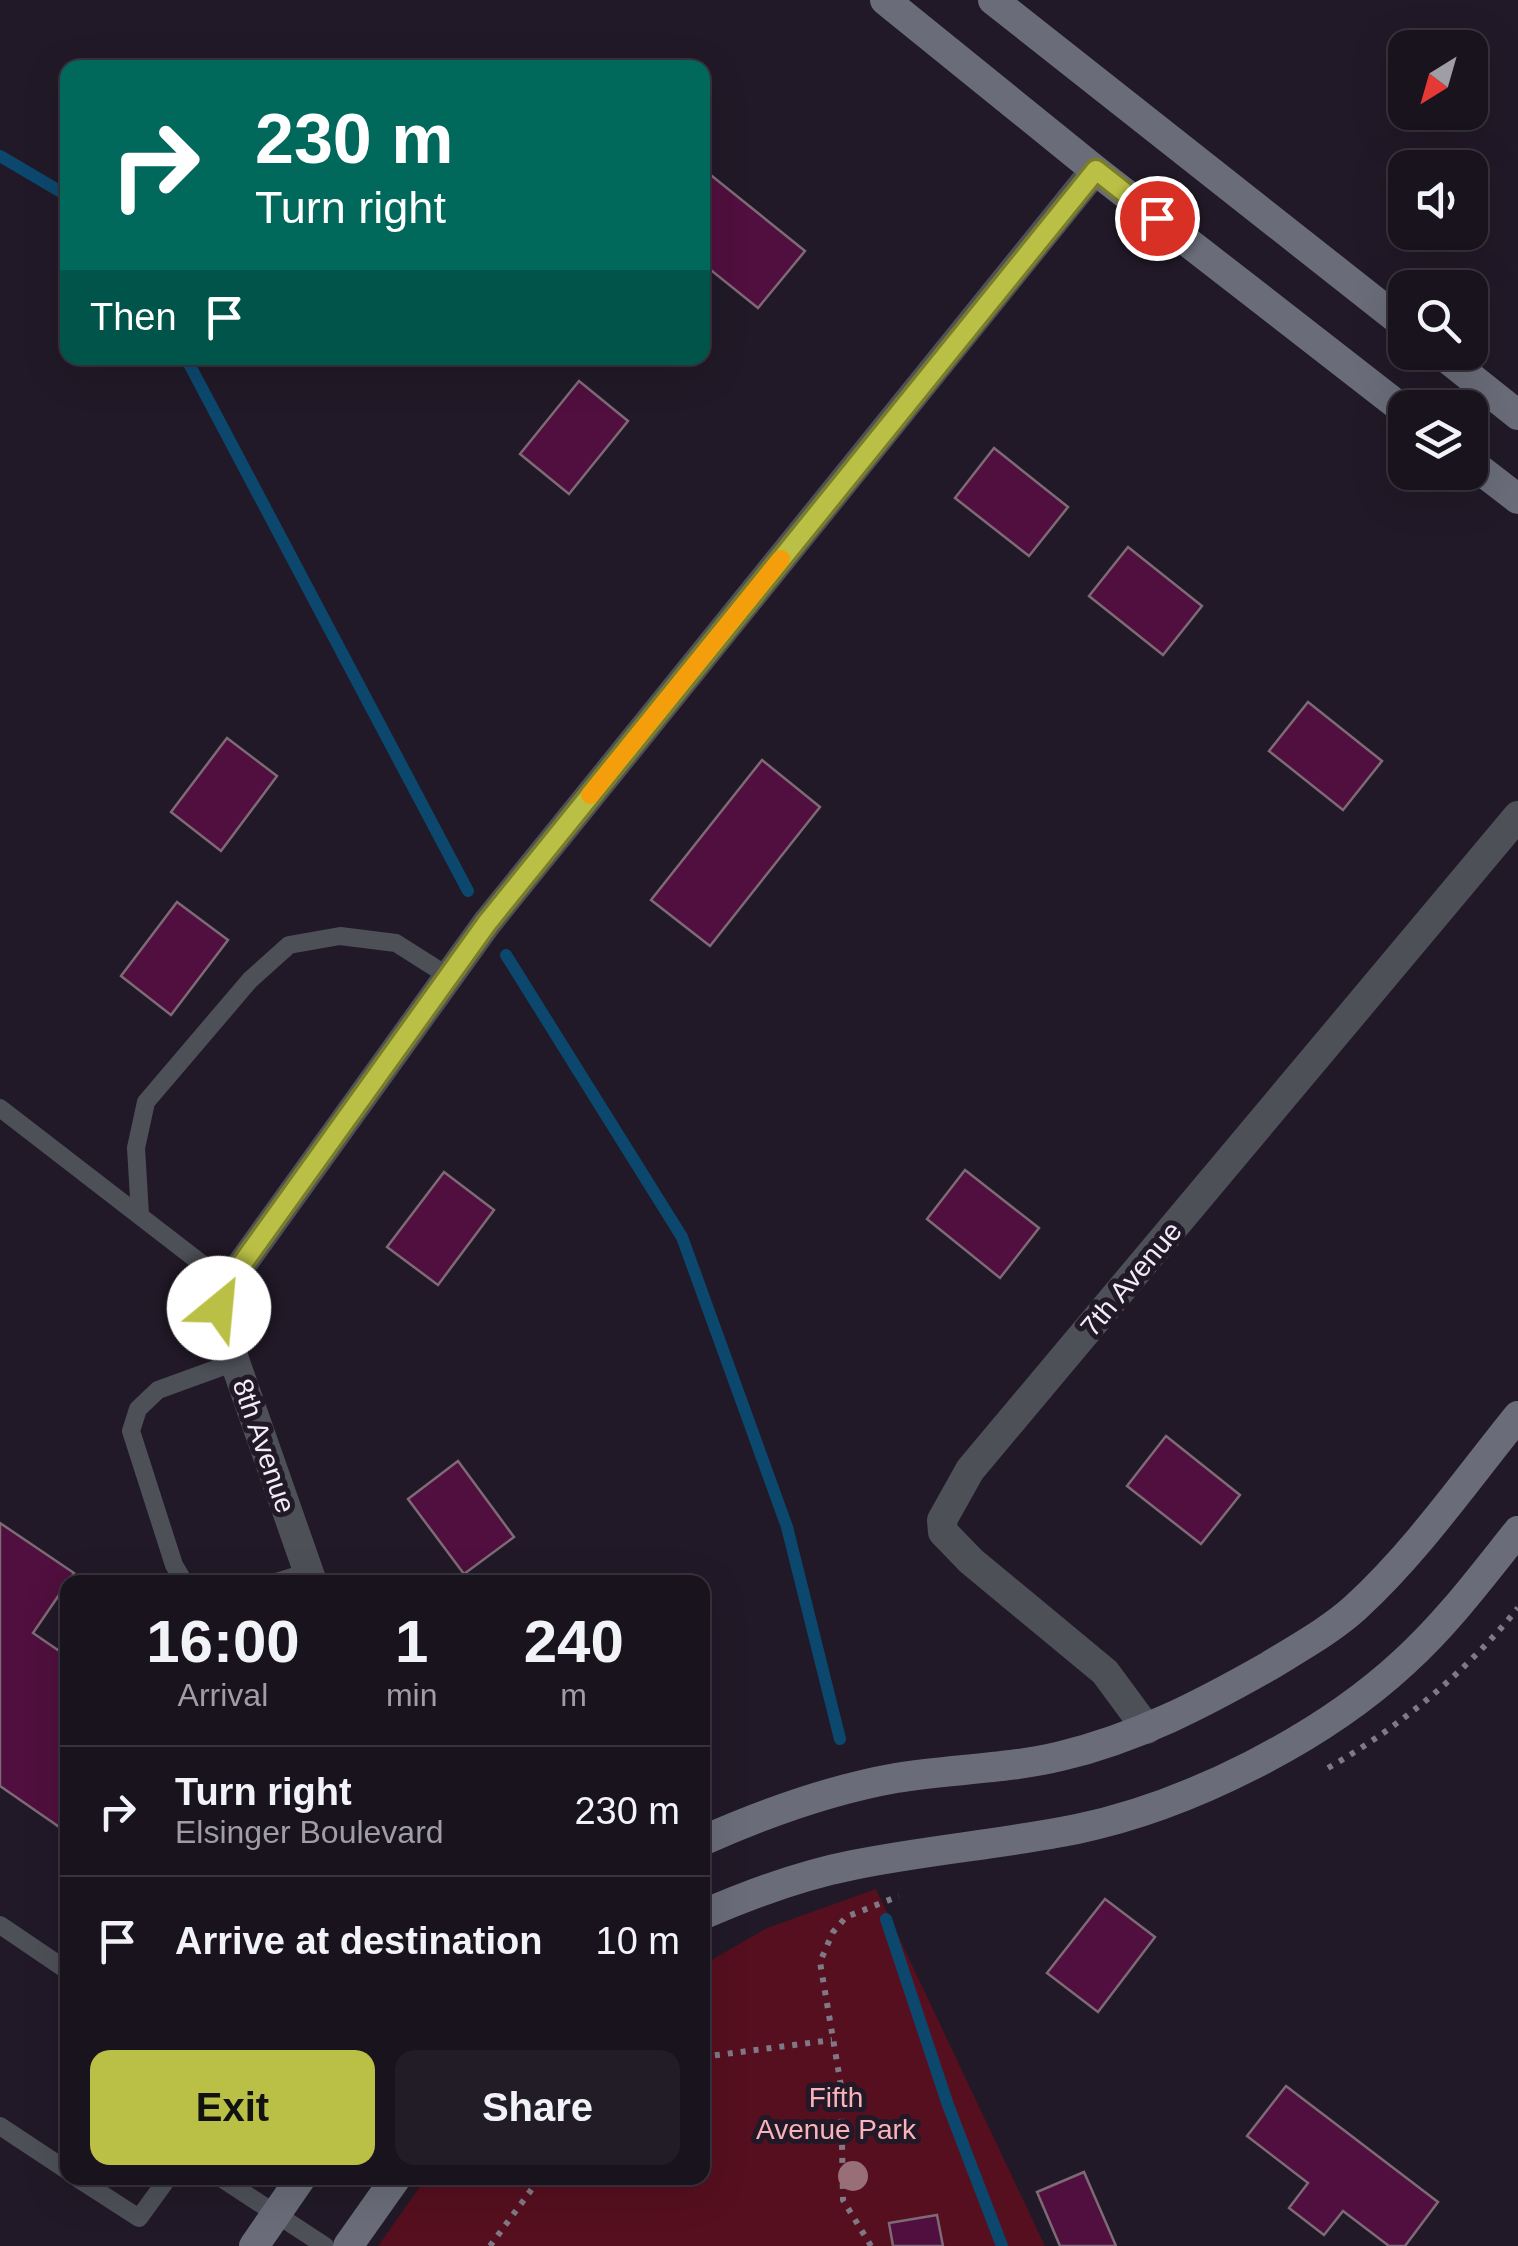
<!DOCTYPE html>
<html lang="en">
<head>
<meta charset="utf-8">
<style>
	:root { --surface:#19131d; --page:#221c26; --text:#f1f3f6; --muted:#9f9ea4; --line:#37323b; --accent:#bac045 }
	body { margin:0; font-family:Arial,sans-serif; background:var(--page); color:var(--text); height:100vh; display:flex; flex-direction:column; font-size:38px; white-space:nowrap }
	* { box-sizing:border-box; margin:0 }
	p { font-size:32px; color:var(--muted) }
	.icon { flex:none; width:55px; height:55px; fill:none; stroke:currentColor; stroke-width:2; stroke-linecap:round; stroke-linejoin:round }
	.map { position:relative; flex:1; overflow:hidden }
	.panel { position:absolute; left:60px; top:1575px; width:650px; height:610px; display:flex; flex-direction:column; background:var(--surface); border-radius:20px; box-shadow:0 10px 40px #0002,0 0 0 2px var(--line) }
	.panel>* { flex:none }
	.hud { position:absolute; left:60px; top:60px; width:650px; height:305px; border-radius:20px; box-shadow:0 10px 40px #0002,0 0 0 2px var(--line); background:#00695c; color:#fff; overflow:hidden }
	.needle { width:65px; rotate:217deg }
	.tools { position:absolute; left:1388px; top:30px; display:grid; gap:20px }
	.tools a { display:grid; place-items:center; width:100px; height:100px; border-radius:20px; background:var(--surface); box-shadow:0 10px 40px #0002,0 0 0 2px var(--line); font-size:50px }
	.pin { position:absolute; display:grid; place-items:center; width:85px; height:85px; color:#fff; margin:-42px; border:5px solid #fff; border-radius:50%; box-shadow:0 2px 10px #0007 }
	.me { position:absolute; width:110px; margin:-55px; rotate:28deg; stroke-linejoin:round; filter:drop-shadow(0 0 8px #0008) }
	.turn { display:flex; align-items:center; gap:35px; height:210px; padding:0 30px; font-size:45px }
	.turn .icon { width:130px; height:130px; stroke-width:2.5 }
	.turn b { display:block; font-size:70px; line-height:85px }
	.then { display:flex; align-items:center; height:95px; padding:0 30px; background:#0003; gap:20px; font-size:38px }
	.eta { display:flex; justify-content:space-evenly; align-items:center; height:170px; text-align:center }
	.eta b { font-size:60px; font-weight:700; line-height:70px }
	.button { display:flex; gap:20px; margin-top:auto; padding:20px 30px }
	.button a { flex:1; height:115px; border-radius:20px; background:var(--accent); color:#111; font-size:40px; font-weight:700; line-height:115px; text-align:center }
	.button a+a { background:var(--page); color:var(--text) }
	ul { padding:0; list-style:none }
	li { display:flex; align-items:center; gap:30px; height:130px; padding:0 30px; border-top:2px solid var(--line) }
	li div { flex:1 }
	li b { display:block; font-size:38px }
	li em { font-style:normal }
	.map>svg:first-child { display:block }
	.green { fill:#560f1e }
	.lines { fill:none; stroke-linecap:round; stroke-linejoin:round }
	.stream { stroke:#0c486e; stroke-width:12 }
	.building { fill:#500f3e; stroke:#7d6a75; stroke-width:2.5 }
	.path { stroke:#7f7985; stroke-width:6; stroke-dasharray:5 8; stroke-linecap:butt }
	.lane { stroke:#4e5058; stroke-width:18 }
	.street { stroke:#4e5058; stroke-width:30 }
	.secondary { stroke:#6a6d79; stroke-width:30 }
	.tree { fill:#986e77 }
	.route-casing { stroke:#797d2d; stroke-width:25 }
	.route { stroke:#bac045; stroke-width:18 }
	.slow { stroke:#f59e0b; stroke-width:18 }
	.labels { text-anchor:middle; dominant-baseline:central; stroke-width:10; stroke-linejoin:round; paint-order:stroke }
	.street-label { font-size:28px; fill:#f1ecf6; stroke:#211927 }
	.park-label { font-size:28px; fill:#fab3b8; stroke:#211927 }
</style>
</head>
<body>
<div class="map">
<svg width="1518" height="2246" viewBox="0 0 1518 2246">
	<rect width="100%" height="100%" fill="#211927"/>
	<path class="green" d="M876,1889L1045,2246H378L426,2178H702L703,1965L767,1928Z"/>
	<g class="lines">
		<g class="stream">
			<path d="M0,156L68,196"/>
			<path d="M186,358L468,891"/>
			<path d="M506,955L682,1237L787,1527L840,1739"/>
			<path d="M886,1919L948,2105L1002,2246"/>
		</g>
	</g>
	<g class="building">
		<path d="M702,168L805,251L758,308L702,263Z"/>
		<path d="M579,381L628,421L569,494L520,454Z"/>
		<path d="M994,448L1068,507L1029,556L955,498Z"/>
		<path d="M1128,547L1202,606L1163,655L1089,596Z"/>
		<path d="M1308,702L1382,761L1343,810L1269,751Z"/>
		<path d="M227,738L277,776L221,851L171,812Z"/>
		<path d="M762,760L820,807L710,946L651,900Z"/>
		<path d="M177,902L228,940L171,1015L121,976Z"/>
		<path d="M965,1170L1039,1228L1000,1278L927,1219Z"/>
		<path d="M444,1172L494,1210L438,1285L387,1247Z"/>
		<path d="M1166,1436L1240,1495L1201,1544L1127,1486Z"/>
		<path d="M458,1461L514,1537L464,1574L408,1499Z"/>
		<path d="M0,1523L74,1573L33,1633L68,1657V1833L0,1786Z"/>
		<path d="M1105,1899L1155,1937L1098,2012L1047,1973Z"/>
		<path d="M1286,2086L1438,2202L1405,2246H1389L1343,2211L1324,2235L1289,2208L1308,2183L1247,2136Z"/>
		<path d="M1084,2172L1116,2246H1060L1037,2192Z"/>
		<path d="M937,2215L943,2246H893L889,2223Z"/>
	</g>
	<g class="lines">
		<g class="path">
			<path d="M1328,1768C1400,1727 1466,1672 1518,1608"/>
			<path d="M702,2057L832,2040"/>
			<path d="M490,2246L540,2178"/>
			<path d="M871,2246L843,2200L841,2086L820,1962L833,1932L846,1917L899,1896"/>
		</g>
		<g class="lane">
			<path d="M0,1108L228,1284"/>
			<path d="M140,1215L136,1148L146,1102L250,980L289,945L340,936L396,943L448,976"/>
			<path d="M184,1582L174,1565L131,1431L138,1409L158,1390L235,1362"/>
			<path d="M276,1582L308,1572"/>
			<path d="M0,1925L68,1971"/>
			<path d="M0,2126L68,2171"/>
			<path d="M77,2178L139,2218L168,2178"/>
			<path d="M221,2178L325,2246"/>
		</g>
		<g class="street">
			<path d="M312,1582L222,1325L219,1308L222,1292L487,923L1095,170"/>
			<path d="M1147,1729L1105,1672L971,1561L943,1532L942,1520L970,1470L1518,816"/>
		</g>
		<g class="secondary">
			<path d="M885,0L1095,170L1405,411"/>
			<path d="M993,0L1405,325"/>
			<path d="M1439,352L1518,415"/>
			<path d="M1470,462L1518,499"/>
			<path d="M702,1841C765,1813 828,1790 896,1778C951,1769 1008,1769 1061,1756C1137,1738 1202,1704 1269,1666C1298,1648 1331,1630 1356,1607C1417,1551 1466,1480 1518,1416"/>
			<path d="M702,1915C750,1894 802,1875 853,1865C927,1850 1003,1844 1077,1829C1188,1806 1321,1739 1404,1662C1447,1623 1482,1576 1518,1531"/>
			<path d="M254,2246L301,2178"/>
			<path d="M348,2246L396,2178"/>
		</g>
	</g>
	<circle class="tree" cx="853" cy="2176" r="15"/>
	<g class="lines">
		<defs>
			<path id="route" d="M219,1308L222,1292L487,923L1096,170L1157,218"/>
		</defs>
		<use href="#route" class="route-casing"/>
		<use href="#route" class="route"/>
		<path class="slow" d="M590,795L781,559"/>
	</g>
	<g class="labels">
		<g class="street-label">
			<text transform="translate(1131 1279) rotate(-50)">7th Avenue</text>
			<text transform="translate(264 1446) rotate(71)">8th Avenue</text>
		</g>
		<g class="park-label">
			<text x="836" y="2097">Fifth<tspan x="836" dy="32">Avenue Park</tspan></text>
		</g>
	</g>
</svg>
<div class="tools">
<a><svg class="needle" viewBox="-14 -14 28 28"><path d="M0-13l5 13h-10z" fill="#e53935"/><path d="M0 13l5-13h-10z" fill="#9f9ea4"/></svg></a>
<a><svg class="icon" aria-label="sound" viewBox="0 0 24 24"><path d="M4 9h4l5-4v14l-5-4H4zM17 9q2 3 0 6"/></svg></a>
<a><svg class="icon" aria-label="search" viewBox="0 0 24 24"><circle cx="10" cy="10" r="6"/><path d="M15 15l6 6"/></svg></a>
<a><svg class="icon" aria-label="layers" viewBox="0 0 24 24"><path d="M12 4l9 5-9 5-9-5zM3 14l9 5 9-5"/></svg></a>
</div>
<div class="pin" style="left:1157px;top:218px;background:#d93025"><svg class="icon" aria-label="arrive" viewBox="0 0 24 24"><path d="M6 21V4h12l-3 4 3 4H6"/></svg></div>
<svg class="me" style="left:219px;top:1308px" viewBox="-20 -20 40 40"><circle r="19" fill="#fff"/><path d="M0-13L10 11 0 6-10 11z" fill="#bac045"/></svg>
<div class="hud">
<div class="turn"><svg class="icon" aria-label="right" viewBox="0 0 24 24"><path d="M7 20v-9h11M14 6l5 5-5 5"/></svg><div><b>230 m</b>Turn right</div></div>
<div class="then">Then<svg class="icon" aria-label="arrive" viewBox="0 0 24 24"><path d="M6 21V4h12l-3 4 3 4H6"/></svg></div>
</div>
<section class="panel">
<div class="eta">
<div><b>16:00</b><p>Arrival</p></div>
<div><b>1</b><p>min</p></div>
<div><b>240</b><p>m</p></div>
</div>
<ul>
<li><svg class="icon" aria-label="right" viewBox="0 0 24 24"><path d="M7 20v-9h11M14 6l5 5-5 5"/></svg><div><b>Turn right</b><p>Elsinger Boulevard</p></div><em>230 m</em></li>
<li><svg class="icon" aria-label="arrive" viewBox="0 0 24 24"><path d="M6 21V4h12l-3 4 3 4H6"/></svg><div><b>Arrive at destination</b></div><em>10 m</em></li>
</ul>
<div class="button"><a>Exit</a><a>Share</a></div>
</section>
</div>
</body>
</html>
